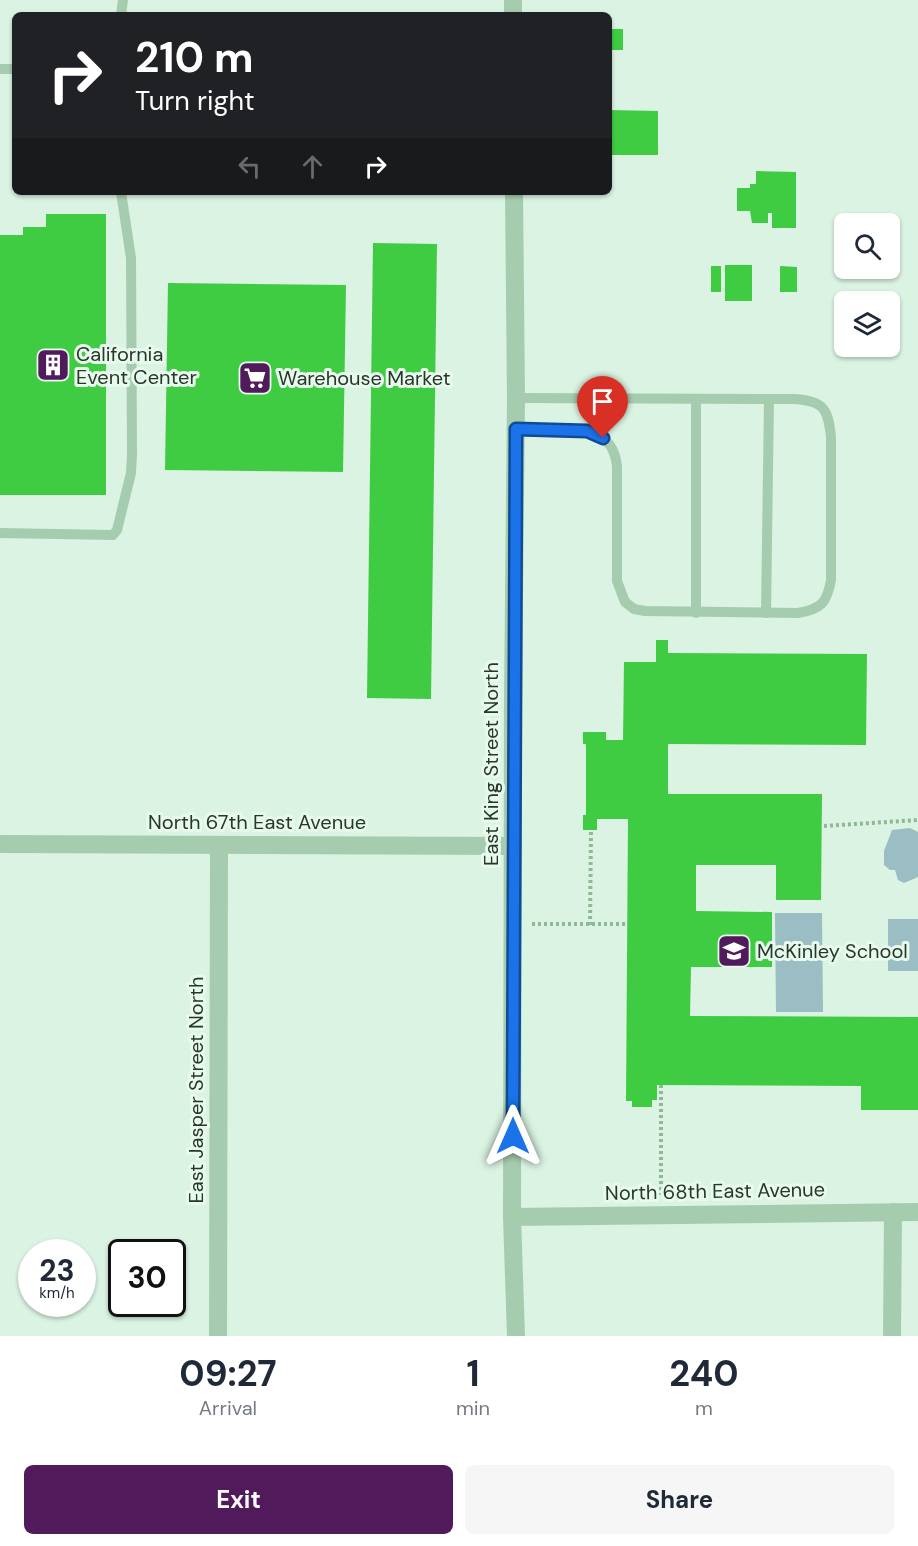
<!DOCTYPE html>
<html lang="en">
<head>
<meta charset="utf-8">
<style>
	:root { --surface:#fff; --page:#f6f6f7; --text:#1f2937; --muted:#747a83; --accent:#511a5b }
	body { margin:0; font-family:"DM Sans",sans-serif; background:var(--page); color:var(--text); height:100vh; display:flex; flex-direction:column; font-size:22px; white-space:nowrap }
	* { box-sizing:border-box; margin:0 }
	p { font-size:20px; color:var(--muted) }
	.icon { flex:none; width:33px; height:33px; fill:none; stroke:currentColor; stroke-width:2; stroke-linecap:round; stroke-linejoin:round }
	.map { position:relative; height:1336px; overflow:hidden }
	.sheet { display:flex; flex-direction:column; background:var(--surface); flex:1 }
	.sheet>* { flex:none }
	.top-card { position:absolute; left:12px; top:12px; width:600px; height:183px; border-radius:9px; box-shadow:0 2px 4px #0004; background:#202124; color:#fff; overflow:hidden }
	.buttons { position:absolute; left:834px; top:213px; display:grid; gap:12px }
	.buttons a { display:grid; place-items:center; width:66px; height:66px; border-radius:9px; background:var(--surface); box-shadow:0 2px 4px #0004; font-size:30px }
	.speed { position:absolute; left:18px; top:1239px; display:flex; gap:12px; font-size:30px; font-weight:700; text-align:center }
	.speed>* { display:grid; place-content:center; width:78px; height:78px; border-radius:50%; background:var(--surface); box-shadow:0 2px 4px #0004; line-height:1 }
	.speed small { font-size:15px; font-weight:400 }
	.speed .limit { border:3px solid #111; border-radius:9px; background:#fff; color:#111 }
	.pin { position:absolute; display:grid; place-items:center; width:51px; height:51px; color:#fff; margin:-62px -26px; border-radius:50% 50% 50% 0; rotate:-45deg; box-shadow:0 0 6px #0007 }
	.pin .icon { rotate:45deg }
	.me { position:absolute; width:66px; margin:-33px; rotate:0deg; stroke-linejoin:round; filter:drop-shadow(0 0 4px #0008) }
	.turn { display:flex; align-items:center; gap:21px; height:126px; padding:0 24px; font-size:27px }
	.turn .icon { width:78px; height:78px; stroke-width:2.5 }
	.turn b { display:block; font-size:42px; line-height:51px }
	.lanes { display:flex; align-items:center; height:57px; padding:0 24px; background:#0003; justify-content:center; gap:30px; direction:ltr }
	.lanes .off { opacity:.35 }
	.eta { display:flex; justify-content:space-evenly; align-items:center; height:102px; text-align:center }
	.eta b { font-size:36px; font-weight:700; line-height:42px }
	.cta { display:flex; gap:12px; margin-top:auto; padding:12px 24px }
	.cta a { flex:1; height:69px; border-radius:9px; background:var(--accent); color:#fff; font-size:24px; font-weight:700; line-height:69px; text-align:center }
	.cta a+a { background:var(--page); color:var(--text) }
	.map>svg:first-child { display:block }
	.green { fill:#9abec3 }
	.building { fill:#3fcc43 }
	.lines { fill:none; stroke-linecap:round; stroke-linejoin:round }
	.path { stroke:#90b898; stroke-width:4; stroke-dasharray:3 3; stroke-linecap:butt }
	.lane { stroke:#a6ccaf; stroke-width:10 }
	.street { stroke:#a6ccaf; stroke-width:18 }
	.route-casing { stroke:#114b97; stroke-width:15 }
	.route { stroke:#1a73e8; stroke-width:10 }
	.labels { text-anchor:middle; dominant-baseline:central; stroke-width:6; stroke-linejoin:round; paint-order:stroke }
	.poi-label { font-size:20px; fill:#273729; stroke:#e7faed; text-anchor:start }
	.street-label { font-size:20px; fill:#273729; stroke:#e7faed }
</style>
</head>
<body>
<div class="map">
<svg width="918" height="1336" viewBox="0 0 918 1336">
	<rect width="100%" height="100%" fill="#daf3e2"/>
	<g class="green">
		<path d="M910,828L918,832V877L904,883L898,880L895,870H890L884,865V851L892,830Z"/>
		<path d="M775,913H822L823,1012H776Z"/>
		<rect x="888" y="919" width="30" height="52"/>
	</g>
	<g class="building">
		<rect x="609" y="29" width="14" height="21"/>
		<path d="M609,110L658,111V155H609Z"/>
		<path d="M756,171L796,172V228H772V213H768V223H752L750,211H737V188H750V184H756Z"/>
		<path d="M46,214H106V495H0V235H23V227H46Z"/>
		<path d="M373,243L437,244L431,699L367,698Z"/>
		<rect x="725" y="265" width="27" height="36"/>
		<rect x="711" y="266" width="10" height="26"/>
		<path d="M780,266L797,267V292H780Z"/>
		<path d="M168,283L346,285L343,472L165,470Z"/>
		<path d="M656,640H668V653L867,654L866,745L668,744V794H822L821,900H776V865H696V911L772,912V967H691L690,1016L918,1017V1110H861V1086L657,1085V1100H652V1107H632V1101H626L628,819H597V830H583V815H586V744H583V732H606V740H623L624,662H656Z"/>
	</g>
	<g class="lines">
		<g class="path">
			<path d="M824,826L918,820"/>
			<path d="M532,924H627"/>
			<path d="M590,925L591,830"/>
			<path d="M661,1085V1195"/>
		</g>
		<g class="lane">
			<path d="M121,15L123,0"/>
			<path d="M0,69H15"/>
			<path d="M696,399V613"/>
			<path d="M516,429C530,429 545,430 559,430C588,431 613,431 617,466V581L625,602L634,609L645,611L798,613C821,609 827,603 831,580V437C828,409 824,401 795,399L516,398"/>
			<path d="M0,533L113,535L117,530L131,473L132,454L131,258L121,192"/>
			<path d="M766,613L769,399"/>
		</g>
		<g class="street">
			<path d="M513,15V0"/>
			<path d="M514,192L516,398L513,696L512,1217L516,1336"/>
			<path d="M0,844L513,846"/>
			<path d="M512,1217L918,1212"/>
			<path d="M218,1336L219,845"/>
			<path d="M892,1336L893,1212"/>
		</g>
	</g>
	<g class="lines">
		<defs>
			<path id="route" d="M513,1136L516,429L587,431L603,438"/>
		</defs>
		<use href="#route" class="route-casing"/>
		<use href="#route" class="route"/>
	</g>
	<defs>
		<symbol id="building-square" viewBox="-11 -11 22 22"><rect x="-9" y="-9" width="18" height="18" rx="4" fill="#511a5b" stroke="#e7faed"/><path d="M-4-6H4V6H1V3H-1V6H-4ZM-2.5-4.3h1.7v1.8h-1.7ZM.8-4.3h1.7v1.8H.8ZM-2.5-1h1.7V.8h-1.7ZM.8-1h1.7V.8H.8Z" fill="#fff"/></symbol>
		<symbol id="supermarket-square" viewBox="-11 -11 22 22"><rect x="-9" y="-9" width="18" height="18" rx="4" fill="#511a5b" stroke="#e7faed"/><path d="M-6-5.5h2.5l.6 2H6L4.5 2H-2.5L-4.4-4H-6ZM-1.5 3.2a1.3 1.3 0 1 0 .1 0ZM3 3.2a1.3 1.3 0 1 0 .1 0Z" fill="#fff"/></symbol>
		<symbol id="school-square" viewBox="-11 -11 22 22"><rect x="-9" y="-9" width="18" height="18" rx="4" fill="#511a5b" stroke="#e7faed"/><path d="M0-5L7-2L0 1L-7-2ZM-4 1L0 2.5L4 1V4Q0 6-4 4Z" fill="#fff"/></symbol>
	</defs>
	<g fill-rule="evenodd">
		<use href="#building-square" x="34" y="346" width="38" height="38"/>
		<use href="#supermarket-square" x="236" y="359" width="38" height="38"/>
		<use href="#school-square" x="715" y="932" width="38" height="38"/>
	</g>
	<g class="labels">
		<g class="poi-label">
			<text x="76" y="354">California<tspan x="76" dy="23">Event Center</tspan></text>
			<text x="278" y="378">Warehouse Market</text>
			<text x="757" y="951">McKinley School</text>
		</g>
		<g class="street-label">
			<text transform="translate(491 764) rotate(-90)">East King Street North</text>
			<text x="257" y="822">North 67th East Avenue</text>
			<text transform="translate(196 1090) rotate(-90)">East Jasper Street North</text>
			<text transform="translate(715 1191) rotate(-1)">North 68th East Avenue</text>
		</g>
	</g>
</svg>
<div class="buttons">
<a><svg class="icon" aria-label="search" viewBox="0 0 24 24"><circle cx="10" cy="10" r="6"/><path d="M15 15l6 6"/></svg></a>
<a><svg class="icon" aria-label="layers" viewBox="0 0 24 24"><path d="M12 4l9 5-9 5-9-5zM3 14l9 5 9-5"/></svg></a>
</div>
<div class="speed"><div>23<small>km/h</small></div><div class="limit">30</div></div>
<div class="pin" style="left:603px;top:438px;background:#d93025"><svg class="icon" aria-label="arrive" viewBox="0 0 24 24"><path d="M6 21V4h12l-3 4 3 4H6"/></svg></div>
<svg class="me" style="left:513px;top:1136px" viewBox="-20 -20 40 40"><path d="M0-17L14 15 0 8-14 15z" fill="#1a73e8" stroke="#fff" stroke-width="4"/></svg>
<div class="top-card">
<div class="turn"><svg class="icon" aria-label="right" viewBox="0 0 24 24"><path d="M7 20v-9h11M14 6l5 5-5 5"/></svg><div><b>210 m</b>Turn right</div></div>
<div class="lanes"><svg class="icon off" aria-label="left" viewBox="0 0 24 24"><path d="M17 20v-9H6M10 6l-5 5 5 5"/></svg><svg class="icon off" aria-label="ahead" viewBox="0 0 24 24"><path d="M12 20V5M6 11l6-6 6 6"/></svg><svg class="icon" aria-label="right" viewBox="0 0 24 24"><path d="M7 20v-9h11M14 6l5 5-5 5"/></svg></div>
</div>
</div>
<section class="sheet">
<div class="eta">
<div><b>09:27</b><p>Arrival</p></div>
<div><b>1</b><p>min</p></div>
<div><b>240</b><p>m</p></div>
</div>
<div class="cta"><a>Exit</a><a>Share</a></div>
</section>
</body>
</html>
